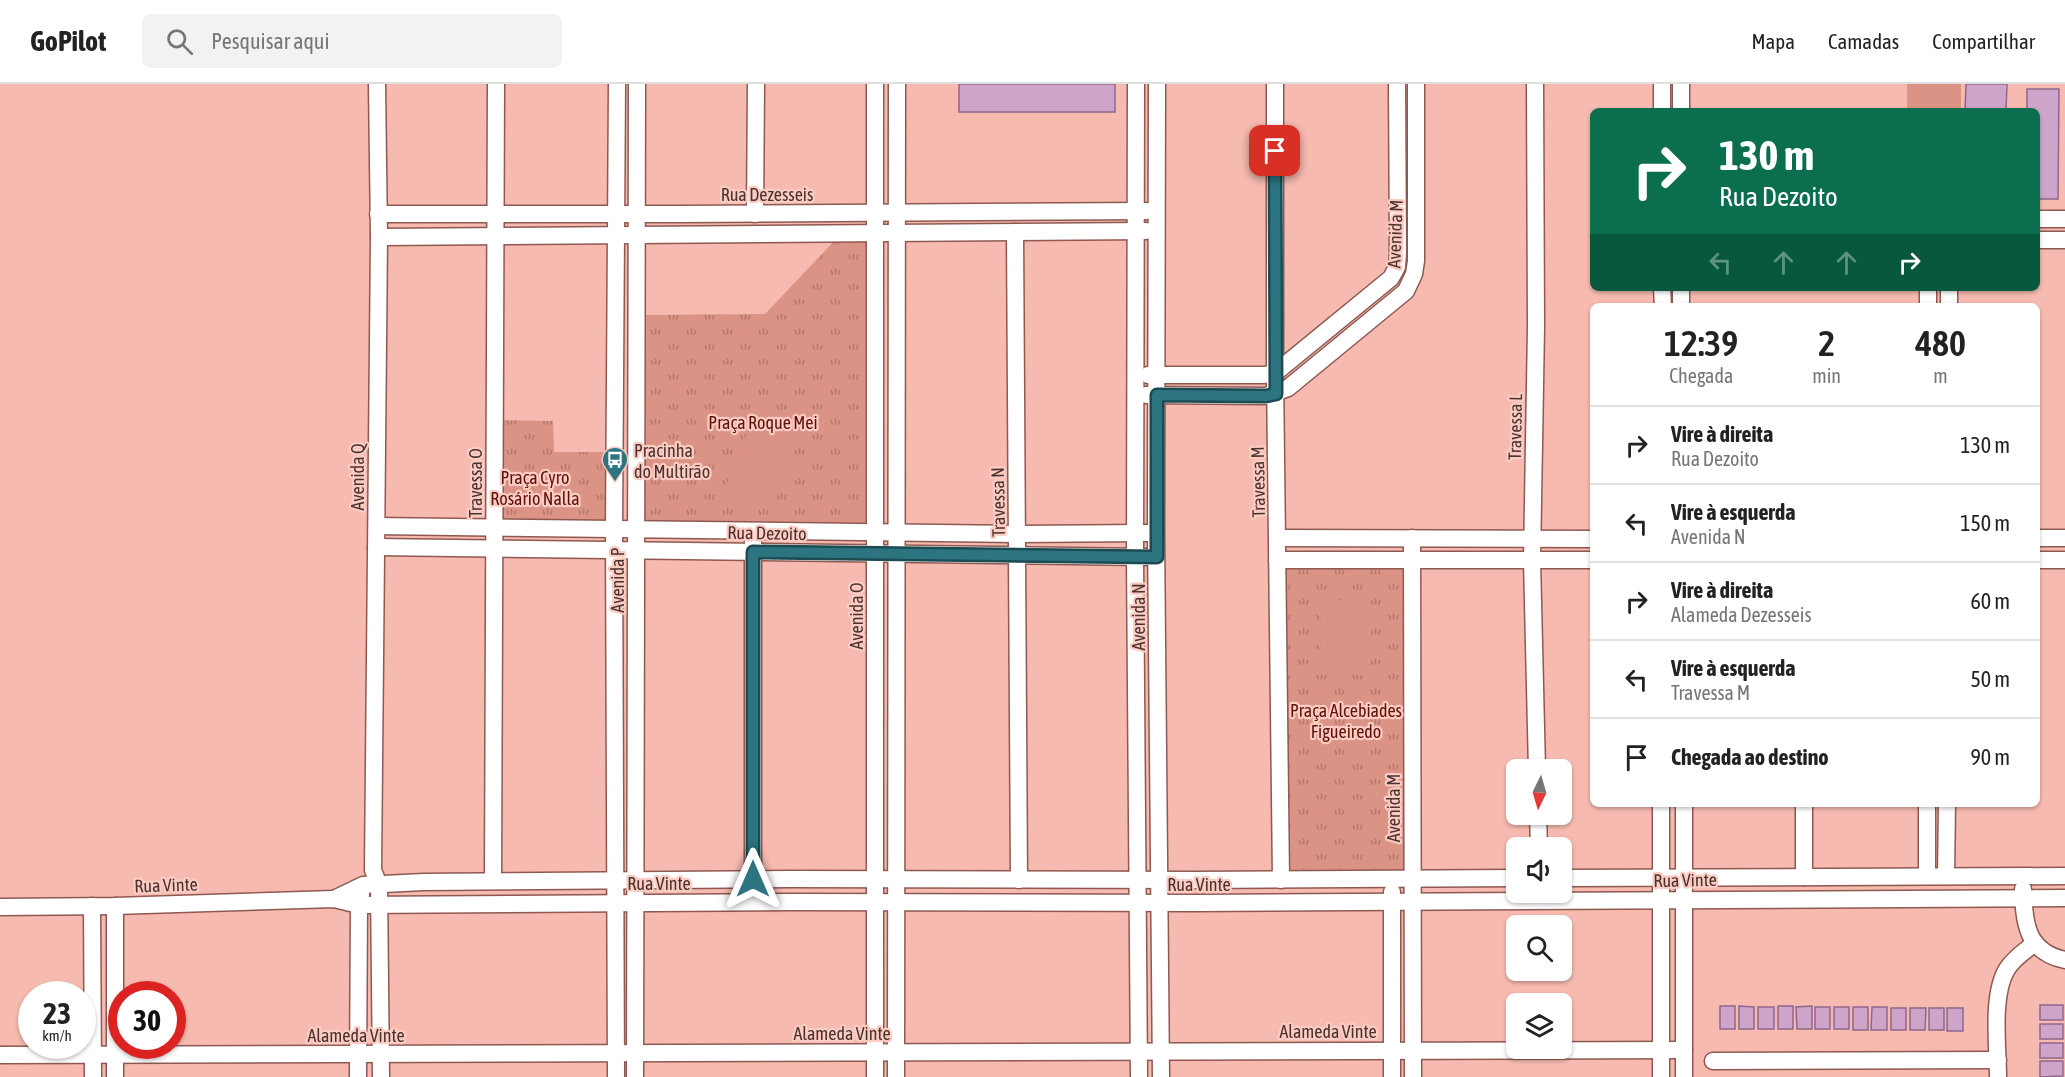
<!DOCTYPE html>
<html lang="pt">
<head>
<meta charset="utf-8">
<style>
	:root { --surface:#fff; --page:#f2f2f2; --text:#222; --muted:#767676; --line:#e0e0e0 }
	body { margin:0; font-family:"Asap Condensed",sans-serif; background:var(--page); color:var(--text); height:100vh; display:flex; flex-direction:column; font-size:22px; white-space:nowrap }
	* { box-sizing:border-box; margin:0 }
	p { font-size:20px; color:var(--muted) }
	.icon { flex:none; width:33px; height:33px; fill:none; stroke:currentColor; stroke-width:2; stroke-linecap:round; stroke-linejoin:round }
	.map { position:relative; flex:1; overflow:hidden }
	.drawer { position:absolute; left:1590px; top:219px; width:450px; height:504px; display:flex; flex-direction:column; background:var(--surface); border-radius:9px; box-shadow:0 2px 4px #0004 }
	.drawer>* { flex:none }
	.guide { position:absolute; left:1590px; top:24px; width:450px; height:183px; border-radius:9px; box-shadow:0 2px 4px #0004; background:#0b6e4f; color:#fff; overflow:hidden }
	.needle { width:39px; rotate:185deg }
	.controls { position:absolute; left:1506px; top:675px; display:grid; gap:12px }
	.controls a { display:grid; place-items:center; width:66px; height:66px; border-radius:9px; background:var(--surface); box-shadow:0 2px 4px #0004; font-size:30px }
	.speed { position:absolute; left:18px; top:897px; display:flex; gap:12px; font-size:30px; font-weight:700; text-align:center }
	.speed>* { display:grid; place-content:center; width:78px; height:78px; border-radius:50%; background:var(--surface); box-shadow:0 2px 4px #0004; line-height:1 }
	.speed small { font-size:15px; font-weight:400 }
	.speed .limit { border:9px solid #d22; background:#fff; color:#111 }
	.pin { position:absolute; display:grid; place-items:center; width:51px; height:51px; color:#fff; margin:-26px; border-radius:12px; box-shadow:0 3px 9px #0006 }
	.me { position:absolute; width:66px; margin:-33px; rotate:0deg; stroke-linejoin:round; filter:drop-shadow(0 0 4px #0008) }
	.turn { display:flex; align-items:center; gap:21px; height:126px; padding:0 30px; font-size:27px }
	.turn .icon { width:78px; height:78px; stroke-width:2.5 }
	.turn b { display:block; font-size:42px; line-height:51px }
	.lanes { display:flex; align-items:center; height:57px; padding:0 30px; background:#0003; justify-content:center; gap:30px; direction:ltr }
	.lanes .off { opacity:.35 }
	.eta { display:flex; justify-content:space-evenly; align-items:center; height:102px; text-align:center }
	.eta b { font-size:36px; font-weight:600; line-height:42px }
	ul { padding:0; list-style:none }
	li { display:flex; align-items:center; gap:18px; height:78px; padding:0 30px; border-top:2px solid var(--line) }
	li div { flex:1 }
	li b { display:block; font-size:22px }
	li em { font-style:normal }
	header { display:flex; align-items:center; gap:36px; box-sizing:border-box; height:84px; padding:0 30px; background:var(--surface); border-bottom:2px solid var(--line) }
	header strong { font-size:28px }
	nav { display:flex; gap:33px; margin-inline-start:auto; font-size:21px }
	.search { width:420px; height:54px; background:var(--page); display:flex; align-items:center; gap:15px; box-sizing:border-box; padding:0 21px; border-radius:9px; color:var(--muted); font-size:22px }
	.map>svg:first-child { display:block }
	.grass { fill:url(#grass-tufts) }
	.pitch { fill:#db9386 }
	.building { fill:#cfa4ca; stroke:#8f678b; stroke-width:1.5 }
	.lines { fill:none; stroke-linecap:round; stroke-linejoin:round }
	.street-casing { stroke:#8e5951; stroke-width:19 }
	.street { stroke:#fff; stroke-width:16 }
	.route-casing { stroke:#1d4b53; stroke-width:15 }
	.route { stroke:#2c747f; stroke-width:10 }
	.labels { text-anchor:middle; dominant-baseline:central; stroke-width:4.5; stroke-linejoin:round; paint-order:stroke }
	.street-label { font-size:18px; fill:#4a322e; stroke:#fccbc2 }
	.park-label { font-size:18px; fill:#5e1109; stroke:#fccbc2 }
	.poi-label { font-size:18px; fill:#4a322e; stroke:#fccbc2; text-anchor:start }
</style>
</head>
<body>
<header>
<strong>GoPilot</strong>
<div class="search"><svg class="icon" aria-label="search" viewBox="0 0 24 24"><circle cx="10" cy="10" r="6"/><path d="M15 15l6 6"/></svg>Pesquisar aqui</div>
<nav><a>Mapa</a><a>Camadas</a><a>Compartilhar</a></nav>
</header>
<div class="map">
<svg width="2065" height="993" viewBox="0 0 2065 993">
	<defs>
		<pattern id="grass-tufts" width="24" height="20" patternUnits="userSpaceOnUse" patternTransform="scale(1.5)"><rect width="24" height="20" fill="#db9386"/><path d="M3 7l-1-3M5 7V3M7 7l1-3M15 17l-1-3M17 17v-4M19 17l1-3" fill="none" stroke="#b4796e"/></pattern>
	</defs>
	<rect width="100%" height="100%" fill="#f6bab0"/>
	<g class="grass">
		<path d="M876,149L875,447L637,445L636,231L765,230L841,150Z"/>
		<path d="M495,336L553,337L554,368H615L614,445L494,443Z"/>
		<path d="M1278,477H1411L1413,795L1281,796Z"/>
	</g>
	<g class="pitch">
		<rect x="1907" y="0" width="54" height="27"/>
		<path d="M752,337L799,355L771,427L723,409Z"/>
		<rect x="1321" y="516" width="50" height="75"/>
	</g>
	<g class="building">
		<rect x="959" y="0" width="156" height="28"/>
		<path d="M1966,0H2007L2006,27H1965Z"/>
		<path d="M2027,5H2059L2058,115H2037V27H2027Z"/>
		<rect x="2040" y="921" width="23" height="15"/>
		<rect x="1720" y="922" width="15" height="23"/>
		<path d="M1739,922L1754,923V945H1739Z"/>
		<rect x="1778" y="922" width="15" height="23"/>
		<path d="M1812,922V945H1797L1796,923Z"/>
		<rect x="1758" y="923" width="16" height="22"/>
		<rect x="1815" y="923" width="15" height="22"/>
		<rect x="1834" y="923" width="15" height="22"/>
		<rect x="1853" y="923" width="15" height="23"/>
		<path d="M1872,923H1887V946H1871Z"/>
		<rect x="1891" y="924" width="15" height="22"/>
		<path d="M1910,924H1926L1925,946H1910Z"/>
		<rect x="1929" y="924" width="15" height="22"/>
		<rect x="1947" y="924" width="16" height="23"/>
		<rect x="2040" y="940" width="23" height="15"/>
		<rect x="2040" y="959" width="23" height="15"/>
		<path d="M2040,977H2063V992L2040,993Z"/>
	</g>
	<g class="lines">
		<defs>
			<g id="street">
				<path d="M377,0L379,153L373,786L379,801L381,993"/>
				<path d="M1136,0L1135,473L1139,993"/>
				<path d="M1157,0L1156,449L1161,993"/>
				<path d="M1275,0V289L1281,796"/>
				<path d="M1535,0L1536,243L1532,476L1537,686"/>
				<path d="M1662,0V27"/>
				<path d="M1681,0V27"/>
				<path d="M378,130H680L1147,127"/>
				<path d="M755,130L756,0"/>
				<path d="M2037,135H2065"/>
				<path d="M1015,148L1019,796"/>
				<path d="M379,153L1146,147"/>
				<path d="M2037,156H2065"/>
				<path d="M1662,204L1663,222"/>
				<path d="M1681,204V222"/>
				<path d="M1928,222V204"/>
				<path d="M1949,222V204"/>
				<path d="M1148,291H1264L1275,289L1391,194L1397,183L1398,169L1397,0"/>
				<path d="M1146,311L1266,312L1288,304L1406,207L1414,190L1416,177V0"/>
				<path d="M377,442L1017,450L1147,449"/>
				<path d="M1278,454L1593,455"/>
				<path d="M1412,454L1413,993"/>
				<path d="M2037,454H2065"/>
				<path d="M376,463L1146,473"/>
				<path d="M1277,476H1593"/>
				<path d="M2037,476H2065"/>
				<path d="M1661,720V993"/>
				<path d="M1804,720V793"/>
				<path d="M1538,730L1539,764"/>
				<path d="M1927,792V720"/>
				<path d="M1946,792L1947,720"/>
				<path d="M1562,794L2065,792"/>
				<path d="M753,795V457"/>
				<path d="M493,797L496,0"/>
				<path d="M2023,805C2024,838 2026,868 2065,876"/>
				<path d="M1392,808V993"/>
				<path d="M334,815L363,801L424,798L790,795L1196,796L1516,794"/>
				<path d="M92,822L93,993"/>
				<path d="M115,822V993"/>
				<path d="M0,823L115,822L334,815L359,821L790,818L1196,819L2065,814"/>
				<path d="M0,971L1684,966"/>
				<path d="M1713,977L1998,976"/>
				<path d="M358,993L359,821L361,811"/>
				<path d="M616,993L614,445L617,0"/>
				<path d="M635,993L637,0"/>
				<path d="M875,993V0"/>
				<path d="M896,993L897,0"/>
				<path d="M1684,993V720"/>
				<path d="M1998,993C1998,963 1991,911 2007,885C2014,874 2025,867 2035,859"/>
			</g>
		</defs>
		<use href="#street" class="street-casing"/>
		<use href="#street" class="street"/>
	</g>
	<g class="lines">
		<defs>
			<path id="route" d="M753,795V468L1157,473V311L1266,312L1276,310L1275,67"/>
		</defs>
		<use href="#route" class="route-casing"/>
		<use href="#route" class="route"/>
	</g>
	<defs>
		<symbol id="bus-pin" viewBox="-11 -11 22 30"><path d="M0 17L-7.5 6A9.5 9.5 0 1 1 7.5 6Z" fill="#2c747f" stroke="#fccbc2"/><path d="M-5-6H5V4H4V6H2V4H-2V6H-4V4H-5ZM-3.5-4V0h7V-4ZM-3.5 1.2v1.5H-2V1.2ZM2 1.2v1.5H3.5V1.2Z" fill="#fff"/></symbol>
	</defs>
	<g fill-rule="evenodd">
		<use href="#bus-pin" x="600" y="361" width="30" height="40"/>
	</g>
	<g class="labels">
		<g class="street-label">
			<text x="767" y="110">Rua Dezesseis</text>
			<text transform="translate(1395 150) rotate(-88)">Avenida M</text>
			<text transform="translate(1515 343) rotate(-89)">Travessa L</text>
			<text transform="translate(357 393) rotate(-90)">Avenida Q</text>
			<text transform="translate(1258 398) rotate(-91)">Travessa M</text>
			<text transform="translate(475 399) rotate(-90)">Travessa O</text>
			<text transform="translate(998 418) rotate(-91)">Travessa N</text>
			<text transform="translate(767 449) rotate(1)">Rua Dezoito</text>
			<text transform="translate(617 496) rotate(-90)">Avenida P</text>
			<text transform="translate(856 532) rotate(-90)">Avenida O</text>
			<text transform="translate(1138 533) rotate(-90)">Avenida N</text>
			<text transform="translate(1393 724) rotate(-90)">Avenida M</text>
			<text transform="translate(1685 796) rotate(-1)">Rua Vinte</text>
			<text x="659" y="799">Rua Vinte</text>
			<text x="1199" y="800">Rua Vinte</text>
			<text transform="translate(166 801) rotate(-2)">Rua Vinte</text>
			<text x="1328" y="947">Alameda Vinte</text>
			<text x="842" y="949">Alameda Vinte</text>
			<text x="356" y="951">Alameda Vinte</text>
		</g>
		<g class="park-label">
			<text x="763" y="338">Praça Roque Mei</text>
			<text x="535" y="393">Praça Cyro<tspan x="535" dy="21">Rosário Nalla</tspan></text>
			<text x="1346" y="626">Praça Alcebiades<tspan x="1346" dy="21">Figueiredo</tspan></text>
		</g>
		<g class="poi-label">
			<text x="634" y="366">Pracinha<tspan x="634" dy="21">do Multirão</tspan></text>
		</g>
	</g>
</svg>
<div class="controls">
<a><svg class="needle" viewBox="-14 -14 28 28"><path d="M0-13l5 13h-10z" fill="#e53935"/><path d="M0 13l5-13h-10z" fill="#767676"/></svg></a>
<a><svg class="icon" aria-label="sound" viewBox="0 0 24 24"><path d="M4 9h4l5-4v14l-5-4H4zM17 9q2 3 0 6"/></svg></a>
<a><svg class="icon" aria-label="search" viewBox="0 0 24 24"><circle cx="10" cy="10" r="6"/><path d="M15 15l6 6"/></svg></a>
<a><svg class="icon" aria-label="layers" viewBox="0 0 24 24"><path d="M12 4l9 5-9 5-9-5zM3 14l9 5 9-5"/></svg></a>
</div>
<div class="speed"><div>23<small>km/h</small></div><div class="limit">30</div></div>
<div class="pin" style="left:1275px;top:67px;background:#d93025"><svg class="icon" aria-label="arrive" viewBox="0 0 24 24"><path d="M6 21V4h12l-3 4 3 4H6"/></svg></div>
<svg class="me" style="left:753px;top:795px" viewBox="-20 -20 40 40"><path d="M0-17L14 15 0 8-14 15z" fill="#2c747f" stroke="#fff" stroke-width="4"/></svg>
<div class="guide">
<div class="turn"><svg class="icon" aria-label="right" viewBox="0 0 24 24"><path d="M7 20v-9h11M14 6l5 5-5 5"/></svg><div><b>130 m</b>Rua Dezoito</div></div>
<div class="lanes"><svg class="icon off" aria-label="left" viewBox="0 0 24 24"><path d="M17 20v-9H6M10 6l-5 5 5 5"/></svg><svg class="icon off" aria-label="ahead" viewBox="0 0 24 24"><path d="M12 20V5M6 11l6-6 6 6"/></svg><svg class="icon off" aria-label="ahead" viewBox="0 0 24 24"><path d="M12 20V5M6 11l6-6 6 6"/></svg><svg class="icon" aria-label="right" viewBox="0 0 24 24"><path d="M7 20v-9h11M14 6l5 5-5 5"/></svg></div>
</div>
<section class="drawer">
<div class="eta">
<div><b>12:39</b><p>Chegada</p></div>
<div><b>2</b><p>min</p></div>
<div><b>480</b><p>m</p></div>
</div>
<ul>
<li><svg class="icon" aria-label="right" viewBox="0 0 24 24"><path d="M7 20v-9h11M14 6l5 5-5 5"/></svg><div><b>Vire à direita</b><p>Rua Dezoito</p></div><em>130 m</em></li>
<li><svg class="icon" aria-label="left" viewBox="0 0 24 24"><path d="M17 20v-9H6M10 6l-5 5 5 5"/></svg><div><b>Vire à esquerda</b><p>Avenida N</p></div><em>150 m</em></li>
<li><svg class="icon" aria-label="right" viewBox="0 0 24 24"><path d="M7 20v-9h11M14 6l5 5-5 5"/></svg><div><b>Vire à direita</b><p>Alameda Dezesseis</p></div><em>60 m</em></li>
<li><svg class="icon" aria-label="left" viewBox="0 0 24 24"><path d="M17 20v-9H6M10 6l-5 5 5 5"/></svg><div><b>Vire à esquerda</b><p>Travessa M</p></div><em>50 m</em></li>
<li><svg class="icon" aria-label="arrive" viewBox="0 0 24 24"><path d="M6 21V4h12l-3 4 3 4H6"/></svg><div><b>Chegada ao destino</b></div><em>90 m</em></li>
</ul>
</section>
</div>
</body>
</html>
